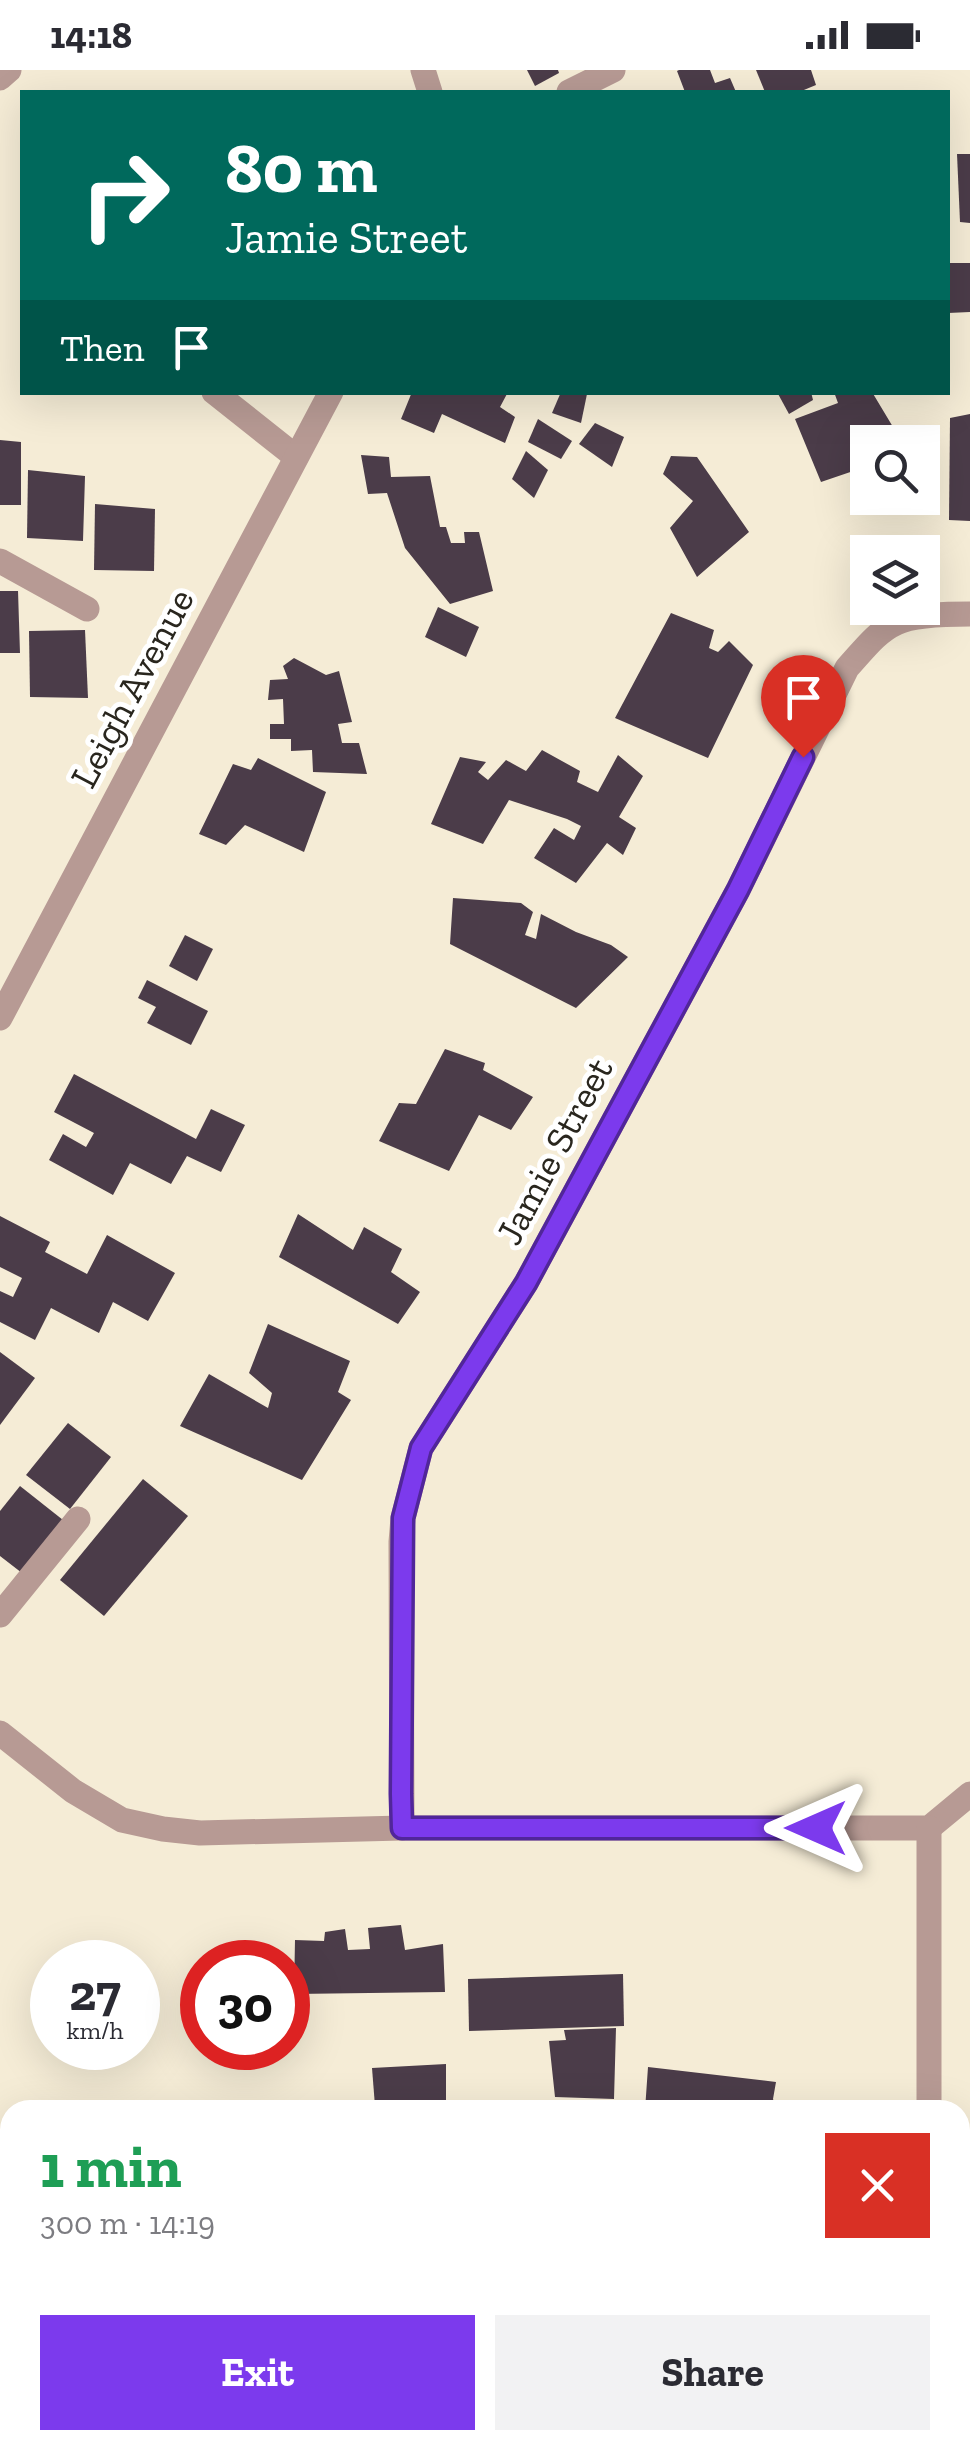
<!DOCTYPE html>
<html lang="en">
<head>
<meta charset="utf-8">
<style>
	:root { --surface:#fff; --page:#f2f2f3; --text:#2b2b33; --muted:#7c7c81; --accent:#7c3aed }
	body { margin:0; font-family:"Zilla Slab",serif; background:var(--page); color:var(--text); height:100vh; display:flex; flex-direction:column; font-size:38px; white-space:nowrap }
	* { box-sizing:border-box; margin:0 }
	p { font-size:32px; color:var(--muted) }
	.icon { flex:none; width:55px; height:55px; fill:none; stroke:currentColor; stroke-width:2; stroke-linecap:round; stroke-linejoin:round }
	.map { position:relative; flex:1; overflow:hidden }
	.side { position:absolute; left:0px; top:2030px; width:970px; height:350px; display:flex; flex-direction:column; background:var(--surface); border-radius:30px 30px 0 0; box-shadow:0 10px 40px #0002 }
	.side>* { flex:none }
	.banner { position:absolute; left:20px; top:20px; width:930px; height:305px; border-radius:0px; box-shadow:0 10px 40px #0002; background:#00695c; color:#fff; overflow:hidden }
	.controls { position:absolute; left:850px; top:355px; display:grid; gap:20px }
	.controls a { display:grid; place-items:center; width:90px; height:90px; border-radius:0px; background:var(--surface); box-shadow:0 10px 40px #0002; font-size:50px }
	.speed { position:absolute; left:30px; top:1870px; display:flex; gap:20px; font-size:50px; font-weight:700; text-align:center }
	.speed>* { display:grid; place-content:center; width:130px; height:130px; border-radius:50%; background:var(--surface); box-shadow:0 10px 40px #0002; line-height:1 }
	.speed small { font-size:25px; font-weight:400 }
	.speed .limit { border:15px solid #d22; background:#fff; color:#111 }
	.pin { position:absolute; display:grid; place-items:center; width:85px; height:85px; color:#fff; margin:-102px -42px; border-radius:50% 50% 50% 0; rotate:-45deg; box-shadow:0 0 10px #0007 }
	.pin .icon { rotate:45deg }
	.me { position:absolute; width:110px; margin:-55px; rotate:270deg; stroke-linejoin:round; filter:drop-shadow(0 0 8px #0008) }
	.turn { display:flex; align-items:center; gap:35px; height:210px; padding:0 40px; font-size:45px }
	.turn .icon { width:130px; height:130px; stroke-width:2.5 }
	.turn b { display:block; font-size:70px; line-height:85px }
	.then { display:flex; align-items:center; height:95px; padding:0 40px; background:#0003; gap:20px; font-size:38px }
	.round { display:grid; place-items:center; flex:none; width:105px; height:105px; border-radius:0px; background:var(--page) }
	.headline { display:flex; align-items:center; justify-content:space-between; height:170px; padding:0 40px }
	h1 { font-size:60px; font-weight:700; line-height:75px; color:#1e9e55 }
	.cta { display:flex; gap:20px; margin-top:auto; padding:20px 40px }
	.cta a { flex:1; height:115px; border-radius:0px; background:var(--accent); color:#fff; font-size:40px; font-weight:700; line-height:115px; text-align:center }
	.cta a+a { background:var(--page); color:var(--text) }
	.status { display:flex; justify-content:space-between; align-items:center; height:70px; padding:0 50px; background:var(--surface); direction:ltr }
	.status svg { height:28px; fill:currentColor }
	.map>svg:first-child { display:block }
	.building { fill:#4b3c49 }
	.lines { fill:none; stroke-linecap:round; stroke-linejoin:round }
	.minor { stroke:#b79a94; stroke-width:25 }
	.route-casing { stroke:#51269a; stroke-width:25 }
	.route { stroke:#7c3aed; stroke-width:18 }
	.labels { text-anchor:middle; dominant-baseline:central; stroke-width:10; stroke-linejoin:round; paint-order:stroke }
	.street-label { font-size:38px; fill:#29261e; stroke:#fff }
</style>
</head>
<body>
<div class="status"><b>14:18</b><svg viewBox="0 0 49 12"><path d="M0 12V9h3v3zM5 12V6h3v6zM10 12V3h3v9zM15 12V0h3v12zM26 1h20v11H26zM47 4h2v5h-2z"/></svg></div>
<div class="map">
<svg width="970" height="2380" viewBox="0 0 970 2380">
	<rect width="100%" height="100%" fill="#f5ecd6"/>
	<g class="building">
		<path d="M527,0H558L559,3L535,16Z"/>
		<path d="M679,0H710L715,13L730,8L736,22H685L677,1Z"/>
		<path d="M756,0H811L816,15L799,22H765Z"/>
		<path d="M957,84H970V153L960,152Z"/>
		<path d="M948,193H970V242L948,243Z"/>
		<path d="M412,322H508L500,337L515,347L505,373L442,344L434,363L401,349Z"/>
		<path d="M561,322L587,324L581,353L552,343Z"/>
		<path d="M777,322H811L813,330L789,344Z"/>
		<path d="M834,322H872L902,372H868V396L821,412L795,349L838,333Z"/>
		<path d="M970,344V451L949,450L950,348Z"/>
		<path d="M538,349L572,371L561,389L528,372Z"/>
		<path d="M595,353L624,367L612,397L579,374Z"/>
		<path d="M0,370L21,372V435H0Z"/>
		<path d="M526,381L548,400L534,428L512,409Z"/>
		<path d="M361,385L389,387L391,407L430,406L440,457H446L451,473H465L464,462H479L493,521L450,534L405,478L387,423L368,424Z"/>
		<path d="M671,386L697,387L749,462L697,507L670,458L693,431L663,404Z"/>
		<path d="M28,400L85,406L83,471L27,468Z"/>
		<path d="M95,434L155,439L154,501L94,500Z"/>
		<path d="M0,521H18L20,583H0Z"/>
		<path d="M438,537L479,557L466,587L425,567Z"/>
		<path d="M671,543L714,560L709,578L718,582L729,571L753,595L708,688L615,648Z"/>
		<path d="M85,560L88,628L30,627L29,561Z"/>
		<path d="M294,588L326,605L339,601L352,652L338,654L342,673H359L367,704L313,702L312,680L291,681V669H270V654H284L283,629L268,630L270,610L288,609L283,596Z"/>
		<path d="M542,680L580,701L577,712L598,722L618,685L643,706L619,747L636,758L623,785L607,773L576,813L534,788L554,758L574,770L581,756L567,749L509,730L483,774L431,754L460,687L486,692L478,702L488,710L506,690L526,701Z"/>
		<path d="M258,688L326,722L304,782L245,755L226,775L199,764L233,694L251,700Z"/>
		<path d="M453,828L521,833L533,842L525,865L536,869L541,844L576,862L611,875L628,887L576,938L450,874Z"/>
		<path d="M185,865L213,879L197,911L169,896Z"/>
		<path d="M147,910L208,941L191,975L147,953L156,937L138,928Z"/>
		<path d="M445,979L485,993L483,1000L533,1027L511,1060L479,1045L449,1101L379,1071L399,1033L416,1034Z"/>
		<path d="M74,1004L196,1069L211,1039L245,1055L221,1102L187,1086L171,1114L130,1093L113,1125L49,1090L63,1064L86,1077L94,1063L54,1042Z"/>
		<path d="M298,1144L353,1180L364,1157L402,1179L391,1202L420,1222L398,1254L279,1187Z"/>
		<path d="M0,1146L50,1172L45,1182L87,1204L107,1165L175,1203L148,1251L113,1232L99,1263L51,1238L35,1270L0,1252V1221L13,1227L22,1208L0,1197Z"/>
		<path d="M268,1254L350,1291L338,1322L351,1330L302,1410L180,1356L209,1304L268,1338L272,1323L249,1303Z"/>
		<path d="M0,1282L35,1308L0,1355Z"/>
		<path d="M68,1353L111,1387L70,1439L26,1405Z"/>
		<path d="M143,1409L188,1446L104,1546L60,1510Z"/>
		<path d="M20,1416L63,1450L22,1503L0,1486V1441Z"/>
		<path d="M401,1855L405,1880L443,1874L445,1922L294,1924L295,1870L324,1871L325,1862L345,1859L348,1880L370,1879L368,1858Z"/>
		<path d="M623,1904L624,1956L469,1961L468,1909Z"/>
		<path d="M616,1958L614,2029L555,2027L549,1971L566,1970L564,1960Z"/>
		<path d="M446,1994V2033L375,2036L372,1998Z"/>
		<path d="M648,1997L776,2012L773,2029L777,2040H645Z"/>
	</g>
	<g class="lines">
		<g class="minor">
			<path d="M423,0L430,22"/>
			<path d="M0,8L9,0"/>
			<path d="M569,22L613,0"/>
			<path d="M214,322L296,387"/>
			<path d="M0,491L87,539"/>
			<path d="M0,948L331,322"/>
			<path d="M0,1545L78,1449"/>
			<path d="M0,1663L73,1721L122,1750L163,1759L200,1763L402,1758H929L970,1724"/>
			<path d="M402,1758L401,1472L403,1448L421,1378L526,1213L738,820L847,598C862,582 876,562 896,553C914,544 949,544 970,544"/>
			<path d="M929,2040V1758"/>
			<path d="M960,2364H970"/>
			<path d="M0,2372L37,2377L222,2370"/>
		</g>
	</g>
	<g class="lines">
		<defs>
			<path id="route" d="M803,687L738,820L526,1213L421,1378L403,1448L401,1724L402,1758H816"/>
		</defs>
		<use href="#route" class="route-casing"/>
		<use href="#route" class="route"/>
	</g>
	<g class="labels">
		<g class="street-label">
			<text transform="translate(132 618) rotate(-62)">Leigh Avenue</text>
			<text transform="translate(554 1081) rotate(-62)">Jamie Street</text>
		</g>
	</g>
</svg>
<div class="controls">
<a><svg class="icon" aria-label="search" viewBox="0 0 24 24"><circle cx="10" cy="10" r="6"/><path d="M15 15l6 6"/></svg></a>
<a><svg class="icon" aria-label="layers" viewBox="0 0 24 24"><path d="M12 4l9 5-9 5-9-5zM3 14l9 5 9-5"/></svg></a>
</div>
<div class="speed"><div>27<small>km/h</small></div><div class="limit">30</div></div>
<div class="pin" style="left:803px;top:687px;background:#d93025"><svg class="icon" aria-label="arrive" viewBox="0 0 24 24"><path d="M6 21V4h12l-3 4 3 4H6"/></svg></div>
<svg class="me" style="left:816px;top:1758px" viewBox="-20 -20 40 40"><path d="M0-17L14 15 0 8-14 15z" fill="#7c3aed" stroke="#fff" stroke-width="4"/></svg>
<div class="banner">
<div class="turn"><svg class="icon" aria-label="right" viewBox="0 0 24 24"><path d="M7 20v-9h11M14 6l5 5-5 5"/></svg><div><b>80 m</b>Jamie Street</div></div>
<div class="then">Then<svg class="icon" aria-label="arrive" viewBox="0 0 24 24"><path d="M6 21V4h12l-3 4 3 4H6"/></svg></div>
</div>
<section class="side">
<div class="headline"><div><h1>1 min</h1><p>300 m · 14:19</p></div><a class="round" style="background:#d93025;color:#fff"><svg class="icon" aria-label="close" viewBox="0 0 24 24"><path d="M6 6l12 12M18 6L6 18"/></svg></a></div>
<div class="cta"><a>Exit</a><a>Share</a></div>
</section>
</div>
</body>
</html>
